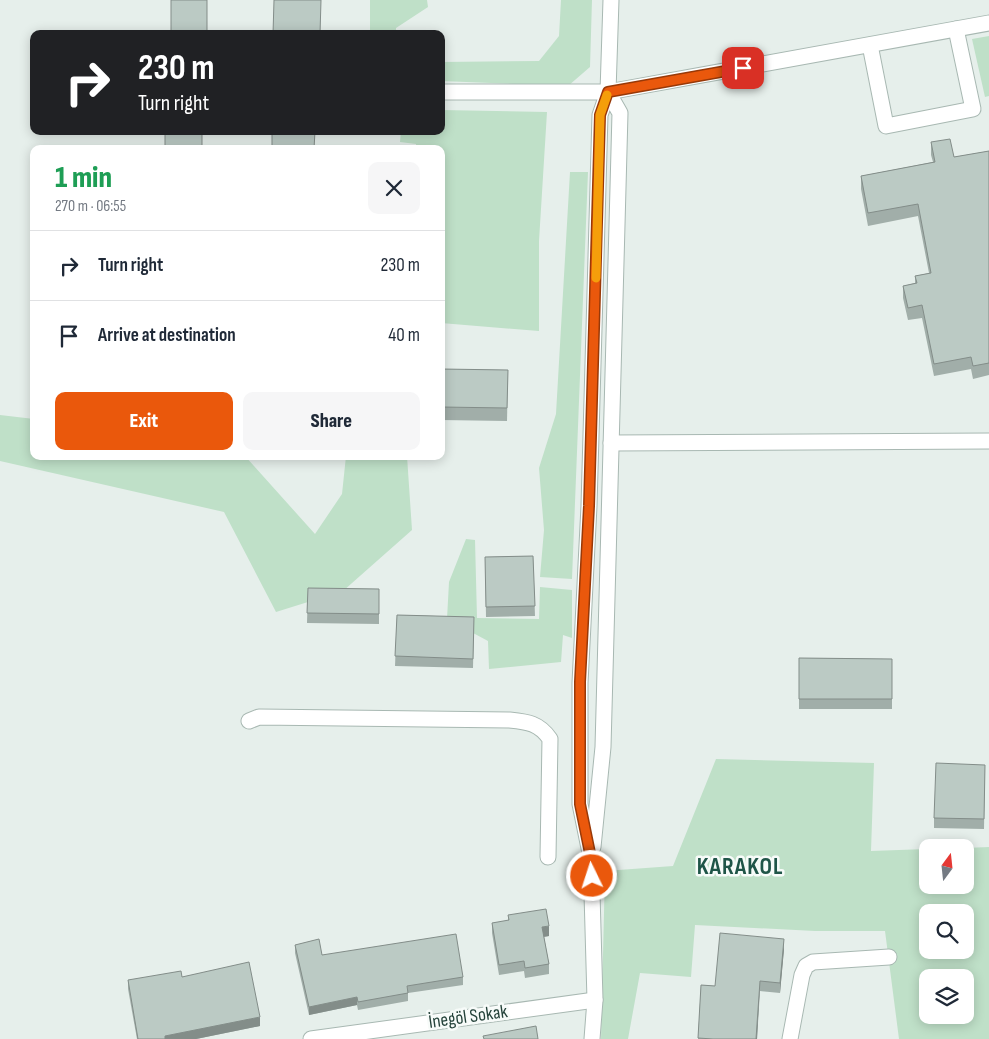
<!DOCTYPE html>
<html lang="en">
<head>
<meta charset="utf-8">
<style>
	:root { --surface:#fff; --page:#f6f6f7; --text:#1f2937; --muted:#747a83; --line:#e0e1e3; --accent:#ea580c }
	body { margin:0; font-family:"Sofia Sans Condensed",sans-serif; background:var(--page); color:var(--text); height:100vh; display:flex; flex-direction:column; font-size:19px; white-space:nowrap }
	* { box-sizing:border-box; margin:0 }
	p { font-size:16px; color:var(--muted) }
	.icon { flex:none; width:28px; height:28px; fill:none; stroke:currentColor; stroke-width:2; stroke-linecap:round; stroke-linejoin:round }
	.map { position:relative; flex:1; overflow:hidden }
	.details { position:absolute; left:30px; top:145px; width:415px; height:315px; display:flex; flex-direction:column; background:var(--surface); border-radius:10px; box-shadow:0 2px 12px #0003 }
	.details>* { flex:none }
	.hud { position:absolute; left:30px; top:30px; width:415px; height:105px; border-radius:10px; box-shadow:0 2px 12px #0003; background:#202124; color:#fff; overflow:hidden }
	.needle { width:32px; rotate:15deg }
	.buttons { position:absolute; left:919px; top:839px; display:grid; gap:10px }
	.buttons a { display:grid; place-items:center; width:55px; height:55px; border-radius:10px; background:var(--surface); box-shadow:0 2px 12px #0003; font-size:25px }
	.pin { position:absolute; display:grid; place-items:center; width:42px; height:42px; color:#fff; margin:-21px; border-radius:10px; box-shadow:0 2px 8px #0006 }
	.me { position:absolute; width:55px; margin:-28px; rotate:356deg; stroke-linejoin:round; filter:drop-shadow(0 0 4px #0008) }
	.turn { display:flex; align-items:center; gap:18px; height:105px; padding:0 25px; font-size:22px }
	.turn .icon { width:65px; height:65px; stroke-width:2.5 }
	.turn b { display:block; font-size:35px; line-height:42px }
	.round { display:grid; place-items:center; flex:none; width:52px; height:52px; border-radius:10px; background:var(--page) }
	.summary { display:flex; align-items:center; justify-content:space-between; height:85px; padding:0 25px }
	h1 { font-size:30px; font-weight:800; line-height:38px; color:#1e9e55 }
	.button { display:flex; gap:10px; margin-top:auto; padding:10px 25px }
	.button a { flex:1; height:58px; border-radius:10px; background:var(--accent); color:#fff; font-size:20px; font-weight:800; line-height:58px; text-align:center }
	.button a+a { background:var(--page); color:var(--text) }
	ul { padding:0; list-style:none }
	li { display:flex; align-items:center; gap:15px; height:70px; padding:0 25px; border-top:1px solid var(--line) }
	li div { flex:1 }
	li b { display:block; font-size:19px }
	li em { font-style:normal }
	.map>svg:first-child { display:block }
	.green { fill:#bfe0c8; fill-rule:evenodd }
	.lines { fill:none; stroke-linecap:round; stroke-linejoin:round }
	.minor-casing { stroke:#a8b8b2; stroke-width:17 }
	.minor { stroke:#fff; stroke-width:15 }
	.wall { fill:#a1aea9 }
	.shaded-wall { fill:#838d89 }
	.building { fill:#bbcac4; stroke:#838d89 }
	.route-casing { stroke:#983908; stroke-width:12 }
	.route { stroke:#ea580c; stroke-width:9 }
	.slow { stroke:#f59e0b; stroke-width:9 }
	.labels { text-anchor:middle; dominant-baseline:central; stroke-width:5; stroke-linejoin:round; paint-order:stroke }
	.street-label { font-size:19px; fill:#24423a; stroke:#f7fbf9 }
	.district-label { font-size:24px; font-weight:bold; letter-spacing:1px; fill:#1f5548; stroke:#f7fbf9 }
</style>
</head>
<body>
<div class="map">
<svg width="989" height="1039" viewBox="0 0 989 1039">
	<rect width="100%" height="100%" fill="#e6efeb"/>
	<g class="green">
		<path d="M370,0H427L428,7L396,28V34H370Z"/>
		<path d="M561,0H592L590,67L568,86L441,81V62L539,61L559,36Z"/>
		<path d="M989,36V96L985,97L972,39Z"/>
		<path d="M441,110L547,112L539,241V331L441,323V149H416V144L400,142L401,131H441Z"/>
		<path d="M570,172H588L572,579L540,577L544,530L539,468L556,414Z"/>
		<path d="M0,415L34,419V456H245L315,534L342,494L346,456H407L412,530L343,591L276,612L224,512L0,461Z"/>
		<path d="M466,539L475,540L477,618L539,619L540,587L572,590V638L563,635L561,662L489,669L488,641L447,619L449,582Z"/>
		<path d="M716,759L874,763L871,851L927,849L928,885H965V848L989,847V1039H899L885,931H815L695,925L691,977L640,973L628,1039H601L605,871L673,866ZM928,912H965V950H928ZM928,978H965V1015H928Z"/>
	</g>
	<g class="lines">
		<defs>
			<g id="minor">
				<path d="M870,45L886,126L973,109L956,29"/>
				<path d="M441,92H608L989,23"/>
				<path d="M611,443L989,441"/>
				<path d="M249,721L259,717L509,720C528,722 539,723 550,739L548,857"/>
				<path d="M593,847L603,747L620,113L608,92"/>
				<path d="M311,1039L595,1000"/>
				<path d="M592,1039L595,1000L591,858L580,804V683L589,506L600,115L608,92L611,0"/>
				<path d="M790,1039L802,975L806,966L813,962L889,957"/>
			</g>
		</defs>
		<use href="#minor" class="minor-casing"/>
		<use href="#minor" class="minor"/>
	</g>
	<g class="wall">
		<path d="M931,142L954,157L989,151V375L973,379L971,369L934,376L922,318L908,320L903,298V286L915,283V276L929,273L918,216L868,226L861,189V176L933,162L931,155Z"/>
		<path d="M441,369L508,370L507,421L441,420Z"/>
		<path d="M533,556L535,616L486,617L485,557Z"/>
		<path d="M308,588L379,589V624L307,623Z"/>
		<path d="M397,615L474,617L473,668L395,666Z"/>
		<path d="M799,658L892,659V709H799Z"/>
		<path d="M985,765L984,829L934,828V818Z"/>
		<path d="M508,915L549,936L544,937L549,964V974L525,978L524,971L499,975L492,933V923L508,921Z"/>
		<path d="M295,945L322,955L463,977V985L408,993V1001L358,1010L357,1005L309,1015L295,953Z"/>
		<path d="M784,949L780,993L760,991L757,1039H698L701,985L715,986Z"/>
		<path d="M182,977L260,1026L196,1039H137L128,989V980Z"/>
	</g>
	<g class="shaded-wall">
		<path d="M549,926V936L542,937V927Z"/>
		<path d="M784,939V949L780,993V983Z"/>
		<path d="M760,981L757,1039H756Z"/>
		<path d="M357,997V1005L309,1015V1007Z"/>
		<path d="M260,1017V1026L196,1039H165V1036Z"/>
	</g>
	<g class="building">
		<rect x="171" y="0" width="36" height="34"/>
		<path d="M274,0H321L320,34H273Z"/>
		<rect x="165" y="131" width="37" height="18"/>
		<path d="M272,131H315L314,149H272Z"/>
		<path d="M950,139L954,157L989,151V363L973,366L971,357L934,364L922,305L908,308L903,286L917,283L915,276L931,273L918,204L868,213L861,176L935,162L931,142Z"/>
		<path d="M441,369L508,370L507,408L441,407Z"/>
		<path d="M533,556L535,606L486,607L485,557Z"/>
		<path d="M308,588L379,589V614L307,613Z"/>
		<path d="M397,615L474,617L473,659L395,656Z"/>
		<path d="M799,658L892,659V699H799Z"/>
		<path d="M936,763L985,765L984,819L934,818Z"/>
		<path d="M546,909L549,926L542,927L549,964L525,968L524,961L499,965L492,923L509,920L508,915Z"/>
		<path d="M720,933L784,939L780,983L760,981L756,1039H713L698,1038L701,985L715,986Z"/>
		<path d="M456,934L463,977L407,986L408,993L358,1002L357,997L309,1007L295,945L319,939L322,955Z"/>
		<path d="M249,962L260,1017L165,1036V1039H138L128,980L181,971L182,977Z"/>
		<path d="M536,1026L538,1039H484L483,1036Z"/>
	</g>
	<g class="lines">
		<defs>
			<path id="route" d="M592,876L591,858L580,804V682L589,506L600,115L608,92L743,68"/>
		</defs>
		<use href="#route" class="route-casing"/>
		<use href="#route" class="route"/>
		<path class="slow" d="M596,278L600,115L607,95"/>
	</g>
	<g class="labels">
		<g class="street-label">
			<text transform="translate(468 1017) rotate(-8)">İnegöl Sokak</text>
		</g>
		<g class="district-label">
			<text x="740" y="866">KARAKOL</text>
		</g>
	</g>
</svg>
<div class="buttons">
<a><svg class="needle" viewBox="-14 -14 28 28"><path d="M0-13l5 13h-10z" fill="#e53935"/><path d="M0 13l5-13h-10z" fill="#747a83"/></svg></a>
<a><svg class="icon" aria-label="search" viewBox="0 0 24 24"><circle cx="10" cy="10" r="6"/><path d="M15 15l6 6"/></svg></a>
<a><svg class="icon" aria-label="layers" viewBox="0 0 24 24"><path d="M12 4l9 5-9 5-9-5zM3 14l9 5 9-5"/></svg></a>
</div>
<div class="pin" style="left:743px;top:68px;background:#d93025"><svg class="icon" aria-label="arrive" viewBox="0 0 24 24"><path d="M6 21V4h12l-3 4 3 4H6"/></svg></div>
<svg class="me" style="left:592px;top:876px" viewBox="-20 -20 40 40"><circle r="17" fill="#ea580c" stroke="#fff" stroke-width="3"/><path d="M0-11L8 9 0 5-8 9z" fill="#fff"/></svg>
<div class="hud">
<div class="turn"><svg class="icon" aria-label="right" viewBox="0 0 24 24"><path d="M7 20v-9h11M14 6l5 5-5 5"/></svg><div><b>230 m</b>Turn right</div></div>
</div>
<section class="details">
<div class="summary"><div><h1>1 min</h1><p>270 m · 06:55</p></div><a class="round"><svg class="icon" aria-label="close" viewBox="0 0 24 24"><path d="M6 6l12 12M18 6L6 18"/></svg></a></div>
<ul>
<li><svg class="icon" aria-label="right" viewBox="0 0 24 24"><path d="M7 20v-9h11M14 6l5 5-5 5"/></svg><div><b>Turn right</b></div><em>230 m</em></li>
<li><svg class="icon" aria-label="arrive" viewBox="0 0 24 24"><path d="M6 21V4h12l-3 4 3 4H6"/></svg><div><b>Arrive at destination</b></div><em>40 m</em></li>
</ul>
<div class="button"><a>Exit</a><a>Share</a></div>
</section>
</div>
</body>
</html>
